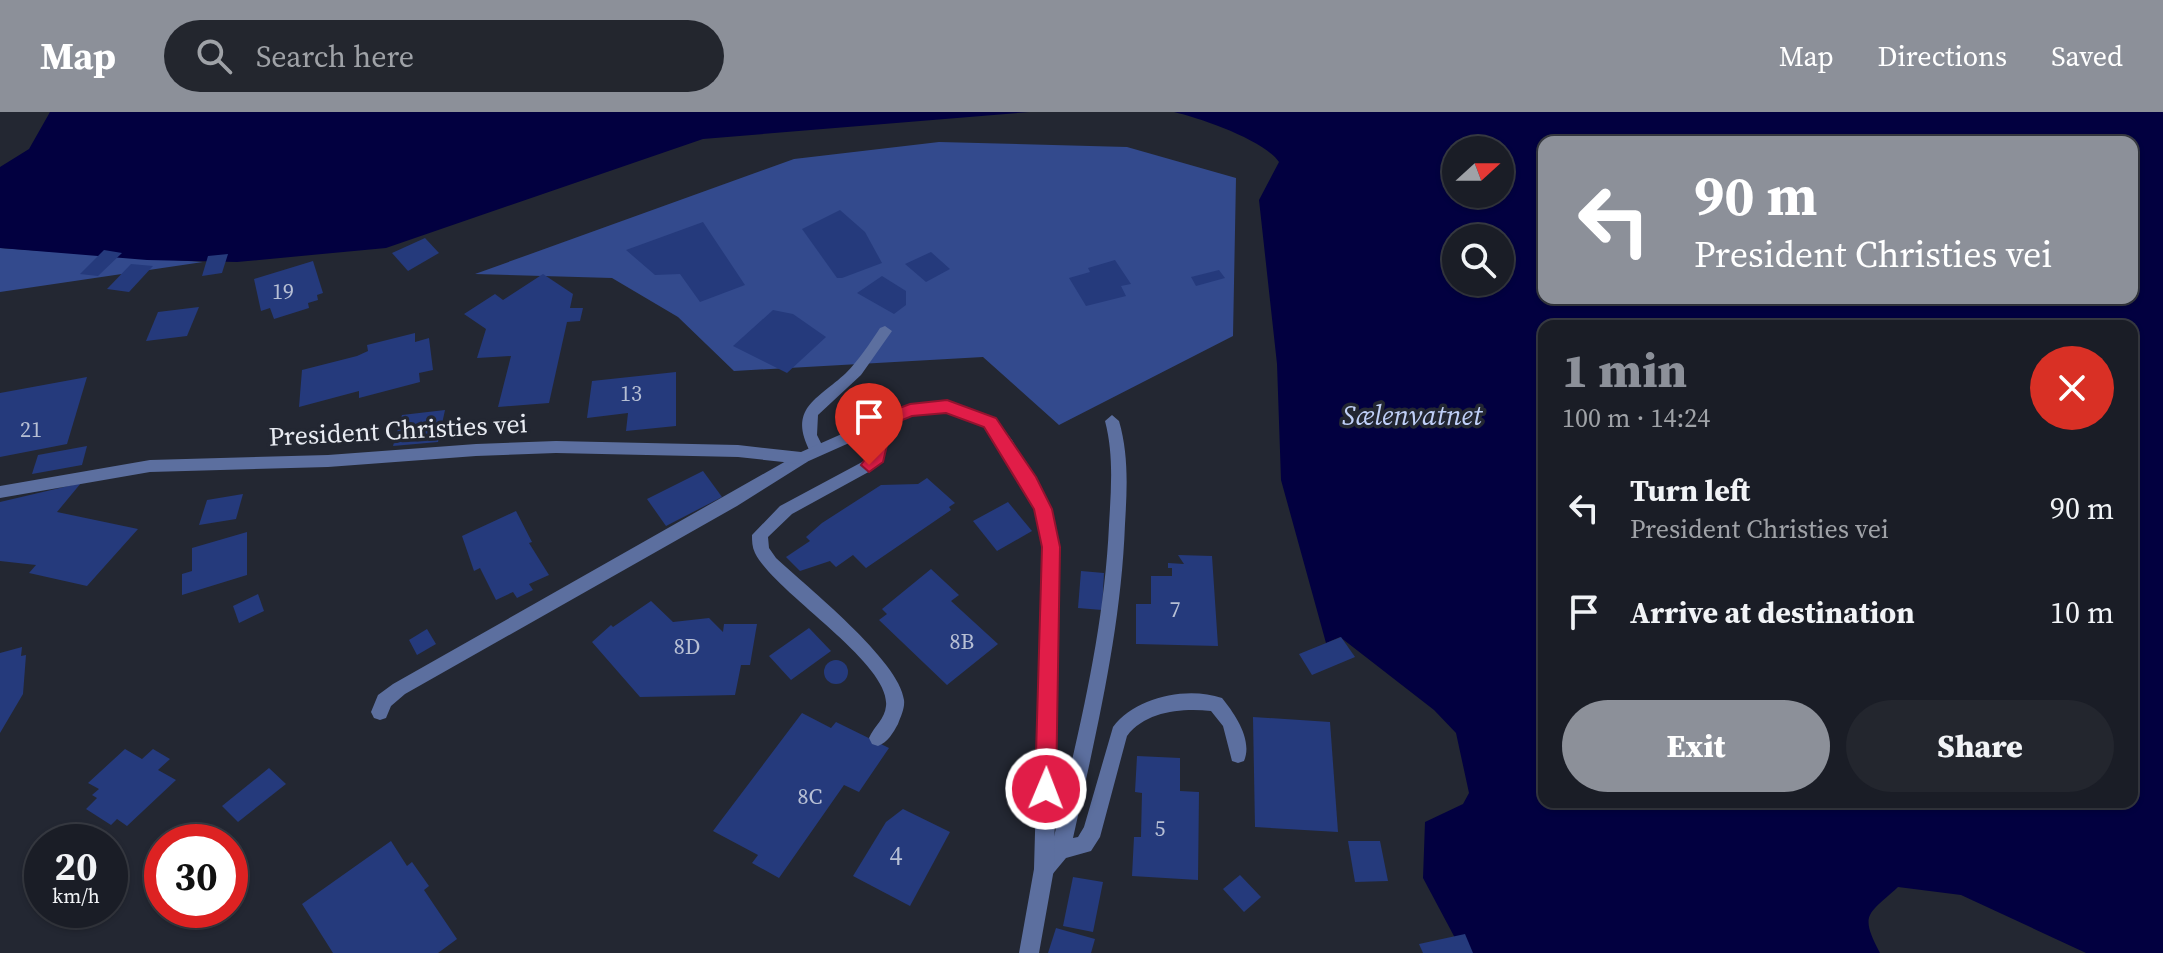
<!DOCTYPE html>
<html lang="en">
<head>
<meta charset="utf-8">
<style>
	:root { --surface:#1a1d26; --page:#23262e; --text:#f1f3f6; --muted:#9fa2a7; --line:#383b43; --accent:#8c9099 }
	body { margin:0; font-family:"Source Serif 4",serif; background:var(--page); color:var(--text); height:100vh; display:flex; flex-direction:column; font-size:30px; white-space:nowrap }
	* { box-sizing:border-box; margin:0 }
	p { font-size:26px; color:var(--muted) }
	.icon { flex:none; width:44px; height:44px; fill:none; stroke:currentColor; stroke-width:2; stroke-linecap:round; stroke-linejoin:round }
	.map { position:relative; flex:1; overflow:hidden }
	.drawer { position:absolute; left:1538px; top:208px; width:600px; height:488px; display:flex; flex-direction:column; background:var(--surface); border-radius:16px; box-shadow:0 2px 6px #0004,0 0 0 2px var(--line) }
	.drawer>* { flex:none }
	.top-card { position:absolute; left:1538px; top:24px; width:600px; height:168px; border-radius:16px; box-shadow:0 2px 6px #0004,0 0 0 2px var(--line); background:#8c9099; color:#fff; overflow:hidden }
	.needle { width:52px; rotate:69deg }
	.tools { position:absolute; left:1442px; top:24px; display:grid; gap:16px }
	.tools a { display:grid; place-items:center; width:72px; height:72px; border-radius:50%; background:var(--surface); box-shadow:0 2px 6px #0004,0 0 0 2px var(--line); font-size:40px }
	.speed { position:absolute; left:24px; top:712px; display:flex; gap:16px; font-size:40px; font-weight:700; text-align:center }
	.speed>* { display:grid; place-content:center; width:104px; height:104px; border-radius:50%; background:var(--surface); box-shadow:0 2px 6px #0004,0 0 0 2px var(--line); line-height:1 }
	.speed small { font-size:20px; font-weight:400 }
	.speed .limit { border:12px solid #d22; background:#fff; color:#111 }
	.pin { position:absolute; display:grid; place-items:center; width:68px; height:68px; color:#fff; margin:-82px -34px; border-radius:50% 50% 50% 0; rotate:-45deg; box-shadow:0 0 8px #0007 }
	.pin .icon { rotate:45deg }
	.me { position:absolute; width:88px; margin:-44px; rotate:1deg; stroke-linejoin:round; filter:drop-shadow(0 0 6px #0008) }
	.turn { display:flex; align-items:center; gap:28px; height:168px; padding:0 24px; font-size:36px }
	.turn .icon { width:104px; height:104px; stroke-width:2.5 }
	.turn b { display:block; font-size:56px; line-height:68px }
	.round { display:grid; place-items:center; flex:none; width:84px; height:84px; border-radius:42px; background:var(--page) }
	.summary { display:flex; align-items:center; justify-content:space-between; height:136px; padding:0 24px }
	h1 { font-size:48px; font-weight:800; line-height:60px; color:var(--accent) }
	.primary-button { display:flex; gap:16px; margin-top:auto; padding:16px 24px }
	.primary-button a { flex:1; height:92px; border-radius:48px; background:var(--accent); color:#fff; font-size:32px; font-weight:800; line-height:92px; text-align:center }
	.primary-button a+a { background:var(--page); color:var(--text) }
	ul { padding:0; list-style:none }
	li { display:flex; align-items:center; gap:24px; height:104px; padding:0 24px }
	li div { flex:1 }
	li b { display:block; font-size:30px }
	li em { font-style:normal }
	header { display:flex; align-items:center; gap:48px; box-sizing:border-box; height:112px; padding:0 40px; background:var(--accent); color:#fff }
	header strong { font-size:38px }
	nav { display:flex; gap:44px; margin-inline-start:auto; font-size:28px }
	.search { width:560px; height:72px; background:var(--page); display:flex; align-items:center; gap:20px; box-sizing:border-box; padding:0 28px; border-radius:44px; color:var(--muted); font-size:30px }
	.map>svg:first-child { display:block }
	.forest { fill:#334a8d }
	.water { fill:#020040; fill-rule:evenodd }
	.building { fill:#253a7c }
	.lines { fill:none; stroke-linecap:round; stroke-linejoin:round }
	.lane { fill:#5c6f9f; fill-rule:evenodd }
	.street { fill:#5c6f9f; fill-rule:evenodd }
	.route { fill:#e11d48; stroke:#92132f; stroke-width:2 }
	.labels { text-anchor:middle; dominant-baseline:central; stroke-width:7; stroke-linejoin:round; paint-order:stroke }
	.number-label { font-size:22px; fill:#b7bfd4 }
	.street-label { font-size:26px; fill:#e8ebf2; stroke:#232732 }
	.near-number-label { font-size:26px; fill:#b7bfd4 }
	.water-label { font-size:28px; font-style:italic; fill:#c0d0f8; stroke:#232732 }
</style>
</head>
<body>
<header>
<strong>Map</strong>
<div class="search"><svg class="icon" aria-label="search" viewBox="0 0 24 24"><circle cx="10" cy="10" r="6"/><path d="M15 15l6 6"/></svg>Search here</div>
<nav><a>Map</a><a>Directions</a><a>Saved</a></nav>
</header>
<div class="map">
<svg width="2163" height="841" viewBox="0 0 2163 841">
	<rect width="100%" height="100%" fill="#232732"/>
	<g class="forest">
		<path d="M939,30L1127,35L1236,66L1233,224L1059,313L983,245L734,259L678,205L612,166L475,162L794,47Z"/>
		<path d="M0,136L203,150L0,180Z"/>
	</g>
	<g class="water">
		<path d="M50,0H1029L703,27L386,136L237,150L147,148L0,136V55L29,37Z"/>
		<path d="M1174,0H2163V841H2086L1961,783L1898,775C1868,803 1859,801 1880,841H1463L1423,766L1425,710L1463,692L1469,681L1456,621L1434,598L1340,525L1326,531L1281,368L1277,252L1259,88L1279,50C1264,28 1200,6 1174,0ZM1544,30H2132V186H1544ZM1456,38H1500V82H1456ZM1456,126H1500V170H1456ZM1544,214H2132V690H1544Z"/>
	</g>
	<g class="building">
		<path d="M840,98L865,120L882,151L842,166H837L802,117Z"/>
		<path d="M703,110L745,173L700,190L680,162L655,163L626,138Z"/>
		<path d="M425,126L439,141L408,159L392,141Z"/>
		<path d="M104,138L122,141L98,164L80,162Z"/>
		<path d="M931,140L950,157L926,170L905,152Z"/>
		<path d="M228,142L222,161L202,164L208,144Z"/>
		<path d="M1115,148L1131,172L1121,174L1126,184L1086,194L1069,166L1090,160L1088,156Z"/>
		<path d="M313,149L323,181L317,183L318,188L308,191L309,196L274,207L270,196L261,199L254,167Z"/>
		<path d="M131,152L153,154L129,180L107,177Z"/>
		<path d="M1219,158L1225,166L1196,174L1191,165Z"/>
		<path d="M543,162L573,182L570,196H583L580,209L567,210L549,291L498,295L511,244L477,246L486,217L464,202L495,182L503,188Z"/>
		<path d="M882,164L906,179V193L894,202L857,181Z"/>
		<path d="M199,195L187,224L146,229L158,200Z"/>
		<path d="M773,198L793,202L826,225L787,261L733,234Z"/>
		<path d="M415,221V230L429,226L433,258L419,261L420,270L359,286V279L299,295L302,258L357,244L368,239L367,233Z"/>
		<path d="M676,260V314L626,319L628,301L587,306L592,269Z"/>
		<path d="M87,265L67,332L0,345V281Z"/>
		<path d="M445,298L438,330L393,334L402,303Z"/>
		<path d="M87,334L82,353L32,362L38,343Z"/>
		<path d="M703,359L722,385L666,414L647,387Z"/>
		<path d="M927,366L955,391L949,395L951,398L866,456L853,443L836,455L830,449L800,459L786,445L810,429L806,425L822,411L881,373L918,372Z"/>
		<path d="M81,371L57,400L138,417L87,474L29,461L36,453L0,449V390Z"/>
		<path d="M243,382L236,407L199,413L207,388Z"/>
		<path d="M1008,390L1032,419L997,439L973,409Z"/>
		<path d="M516,399L532,430L529,431L549,463L529,472L533,478L517,486L513,480L496,488L480,456L474,459L462,424Z"/>
		<path d="M247,420V463L182,483V462L192,459V436Z"/>
		<path d="M1178,443L1212,444L1218,534L1136,532V492H1151V464H1172V456H1168V451L1184,452Z"/>
		<path d="M931,457L959,483L951,489L998,532L947,573L879,508L887,502L882,497Z"/>
		<path d="M1081,459L1104,461L1102,498L1078,496Z"/>
		<path d="M258,482L264,499L239,511L233,494Z"/>
		<path d="M651,489L673,510L709,506L723,520L724,512H757L750,553H741L735,583L640,585L592,530L611,513L613,515Z"/>
		<path d="M809,516L831,539L791,568L769,544Z"/>
		<path d="M427,517L436,532L417,543L409,528Z"/>
		<path d="M1341,525L1355,545L1312,563L1299,542Z"/>
		<path d="M22,535L21,544L26,543L23,582L0,621V541Z"/>
		<circle cx="836" cy="560" r="12"/>
		<path d="M802,601L831,616L836,610L889,636L859,680L844,673L779,766L752,751L758,743L713,719Z"/>
		<path d="M1253,605L1330,610L1338,720L1255,715Z"/>
		<path d="M125,637L142,647L153,637L170,647L158,658L176,668L127,714L117,707L111,713L86,697L97,686L92,683L99,677L88,671Z"/>
		<path d="M1137,644L1180,646V679L1199,680L1198,768L1132,764L1134,725H1141L1142,681L1135,680Z"/>
		<path d="M269,656L286,672L238,710L222,694Z"/>
		<path d="M903,697L950,720L910,794L853,764L886,710Z"/>
		<path d="M391,729L407,754L412,750L429,774L424,778L457,827L438,841H333L302,792Z"/>
		<path d="M1348,729H1380L1388,769L1355,770Z"/>
		<path d="M1240,763L1261,785L1244,800L1223,777Z"/>
		<path d="M1073,765L1103,770L1093,820L1063,814Z"/>
		<path d="M1056,816L1095,827L1091,841H1048Z"/>
		<path d="M1465,822L1473,841H1423L1419,832Z"/>
	</g>
	<g class="lines">
		<g class="lane">
			<path d="M885,214L892,219L861,263L818,303L817,323L824,337L821,341H811C787,296 817,288 846,261C859,248 870,231 880,216Z"/>
			<path d="M1112,303L1119,309C1129,343 1127,378 1125,412C1121,519 1096,622 1073,726L1078,725L1084,715L1113,615C1135,585 1187,574 1222,586C1235,602 1253,628 1244,649L1238,651L1232,649L1223,614L1211,599C1182,596 1146,599 1127,624L1100,725L1091,739L1066,746L1051,764L1044,766L1037,764L1034,757L1052,733C1077,628 1104,522 1109,413C1111,378 1114,343 1105,309Z"/>
			<path d="M876,306L883,312L885,339L874,357L792,402L768,425L769,436L776,446C806,474 900,549 904,588C905,596 901,604 898,612C893,621 888,630 878,634L872,632L869,626C874,614 885,607 886,594C891,551 775,481 755,441C752,435 752,429 752,423L780,394L864,349L871,334L869,312Z"/>
			<path d="M802,340L807,342L810,346L807,350L737,394L405,582L391,594L386,606L380,608L374,606L371,600L378,583L393,572Z"/>
		</g>
		<path class="street" d="M947,290L995,306L1012,328L1051,397L1059,435L1054,757L1039,841H1019L1034,757L1043,435L1035,397L1002,336L985,314L946,300L912,303L802,352L738,345L556,341L476,344L328,355L150,360L0,386V374L150,348L328,343L476,332L556,329L738,333L801,340L905,294Z"/>
	</g>
	<path class="route" d="M947,288L996,306L1036,365L1052,397L1060,435L1056,677L1053,684L1046,686L1038,684L1035,677L1042,435L1034,397L984,315L946,301L912,304L885,315L888,329L883,350L869,360L861,353L868,343L870,307L910,292Z"/>
	<g class="labels">
		<g class="number-label">
			<text x="283" y="179">19</text>
			<text x="631" y="281">13</text>
			<text x="31" y="317">21</text>
			<text x="1175" y="497">7</text>
			<text x="962" y="529">8B</text>
			<text x="687" y="534">8D</text>
			<text x="810" y="684">8C</text>
			<text x="1160" y="716">5</text>
		</g>
		<g class="street-label">
			<text transform="translate(398 318) rotate(-3)">President Christies vei</text>
		</g>
		<g class="near-number-label">
			<text x="896" y="744">4</text>
		</g>
		<g class="water-label">
			<text x="1412" y="303">Sælenvatnet</text>
		</g>
	</g>
</svg>
<div class="tools">
<a><svg class="needle" viewBox="-14 -14 28 28"><path d="M0-13l5 13h-10z" fill="#e53935"/><path d="M0 13l5-13h-10z" fill="#9fa2a7"/></svg></a>
<a><svg class="icon" aria-label="search" viewBox="0 0 24 24"><circle cx="10" cy="10" r="6"/><path d="M15 15l6 6"/></svg></a>
</div>
<div class="speed"><div>20<small>km/h</small></div><div class="limit">30</div></div>
<div class="pin" style="left:869px;top:353px;background:#d93025"><svg class="icon" aria-label="arrive" viewBox="0 0 24 24"><path d="M6 21V4h12l-3 4 3 4H6"/></svg></div>
<svg class="me" style="left:1046px;top:677px" viewBox="-20 -20 40 40"><circle r="17" fill="#e11d48" stroke="#fff" stroke-width="3"/><path d="M0-11L8 9 0 5-8 9z" fill="#fff"/></svg>
<div class="top-card">
<div class="turn"><svg class="icon" aria-label="left" viewBox="0 0 24 24"><path d="M17 20v-9H6M10 6l-5 5 5 5"/></svg><div><b>90 m</b>President Christies vei</div></div>
</div>
<section class="drawer">
<div class="summary"><div><h1>1 min</h1><p>100 m · 14:24</p></div><a class="round" style="background:#d93025;color:#fff"><svg class="icon" aria-label="close" viewBox="0 0 24 24"><path d="M6 6l12 12M18 6L6 18"/></svg></a></div>
<ul>
<li><svg class="icon" aria-label="left" viewBox="0 0 24 24"><path d="M17 20v-9H6M10 6l-5 5 5 5"/></svg><div><b>Turn left</b><p>President Christies vei</p></div><em>90 m</em></li>
<li><svg class="icon" aria-label="arrive" viewBox="0 0 24 24"><path d="M6 21V4h12l-3 4 3 4H6"/></svg><div><b>Arrive at destination</b></div><em>10 m</em></li>
</ul>
<div class="primary-button"><a>Exit</a><a>Share</a></div>
</section>
</div>
</body>
</html>
